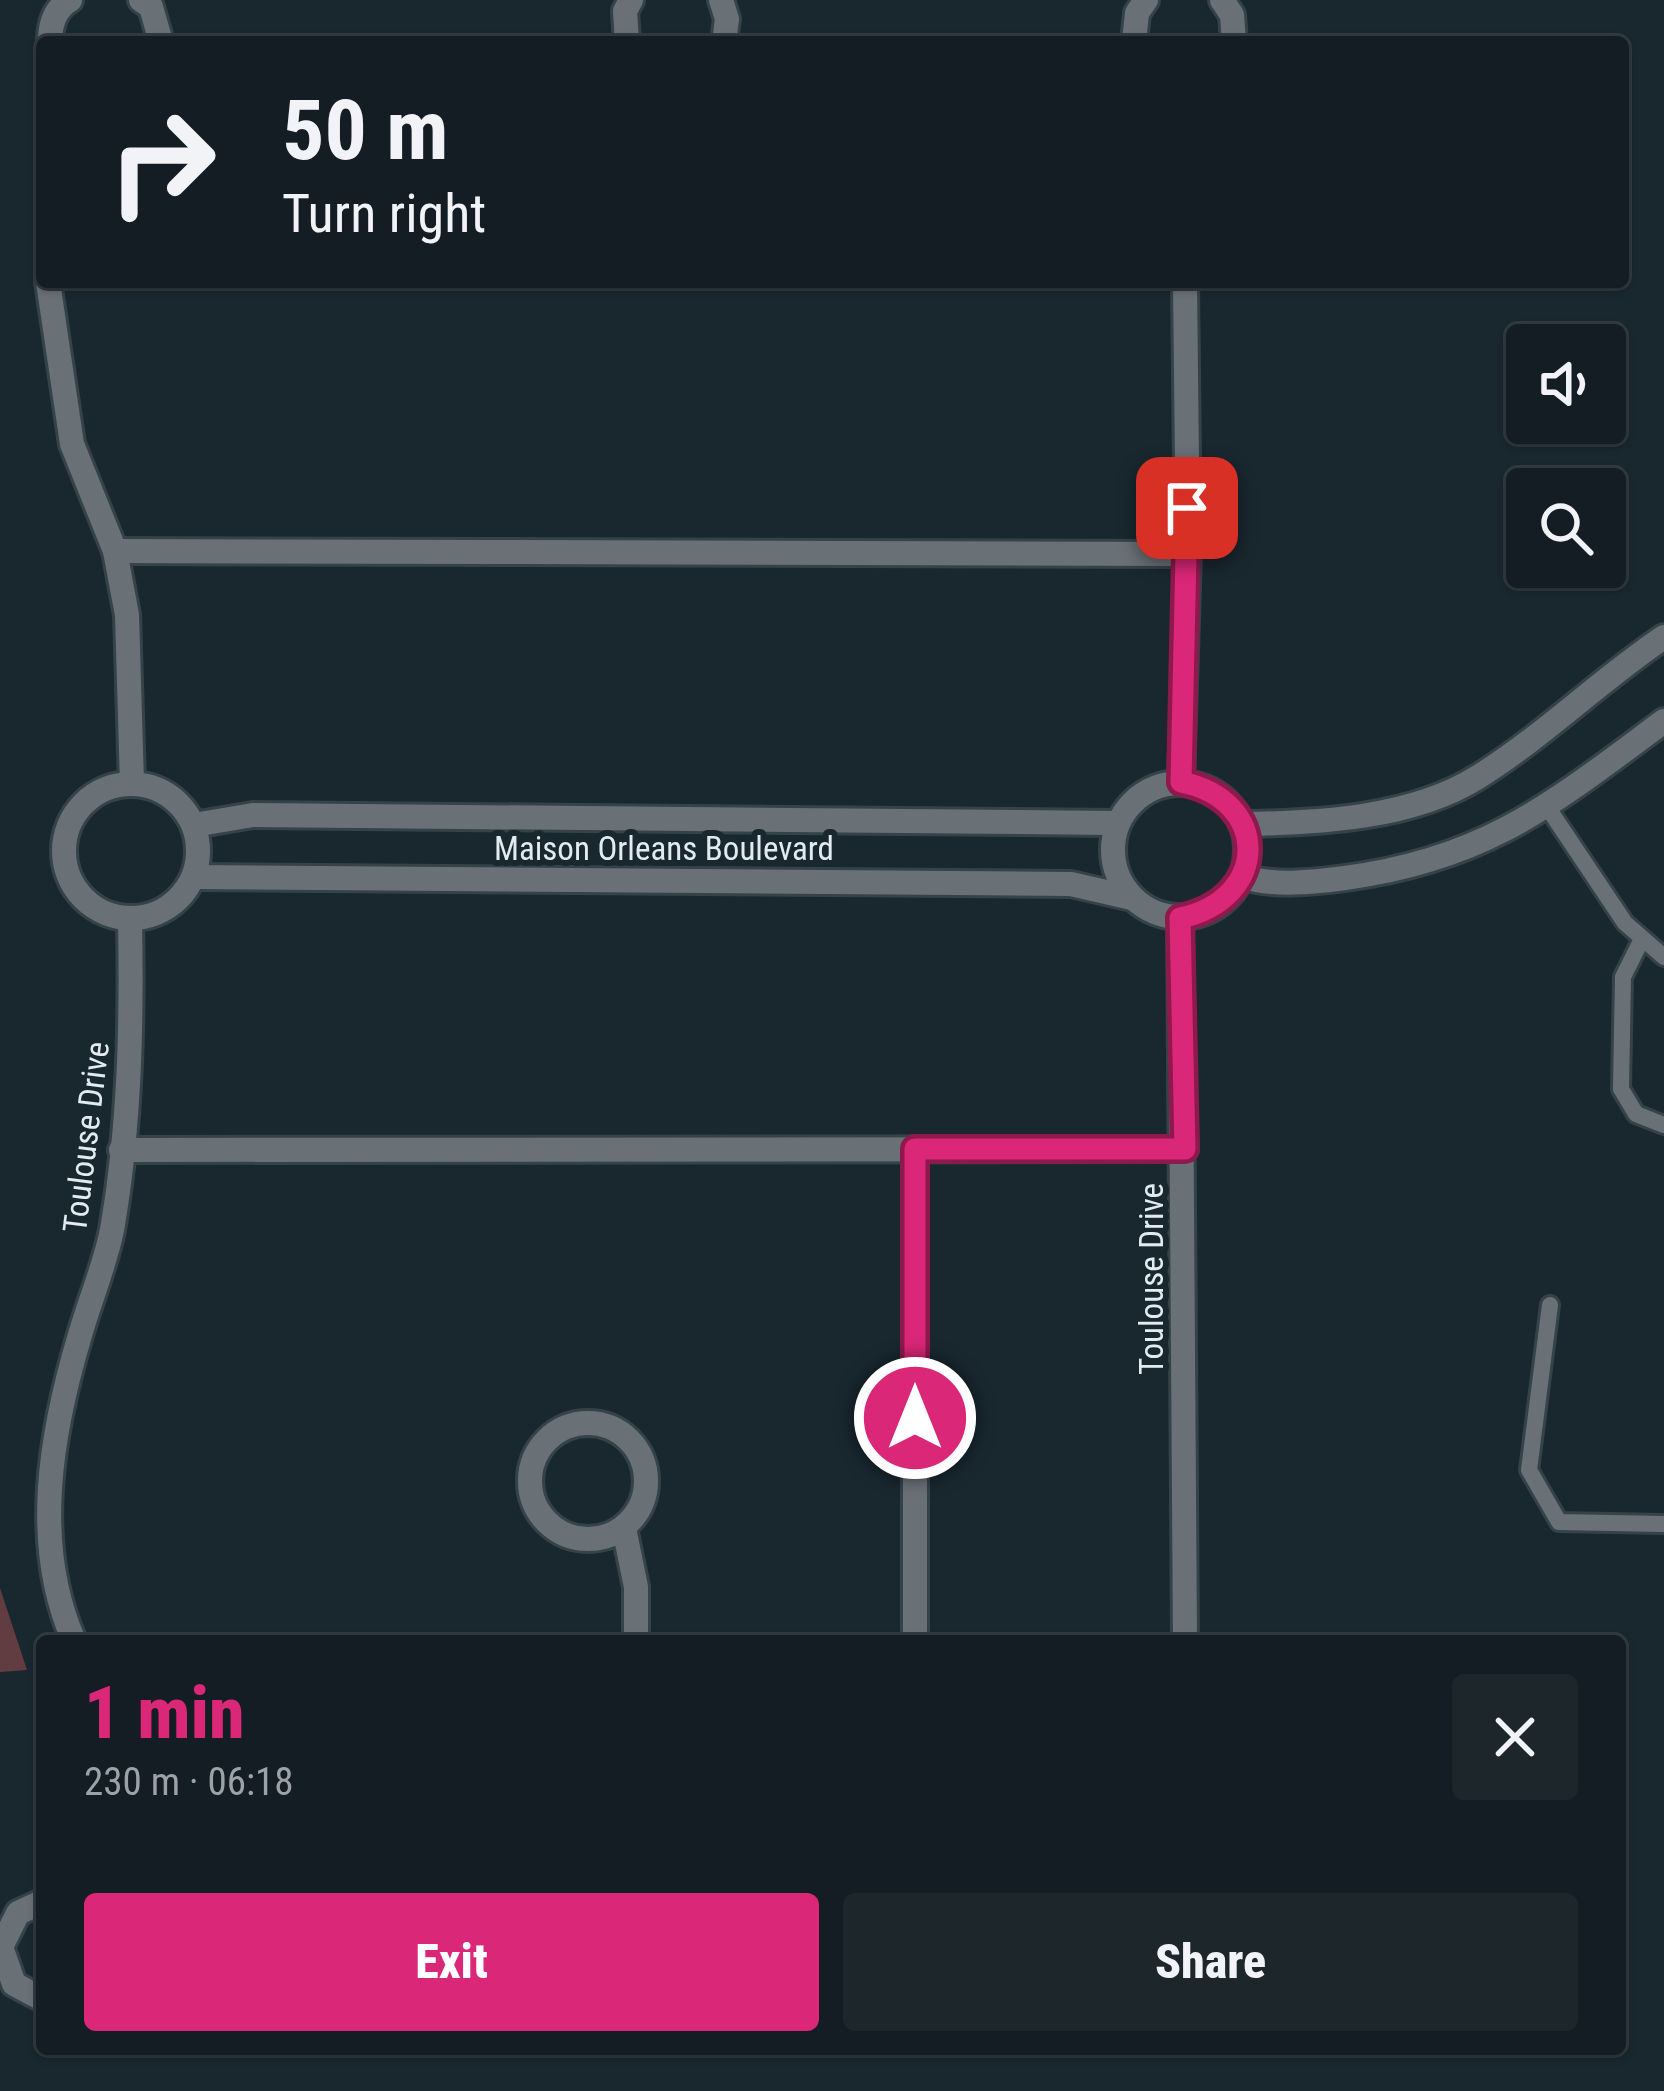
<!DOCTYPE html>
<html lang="en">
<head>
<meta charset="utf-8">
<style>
	:root { --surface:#131d23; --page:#1c262b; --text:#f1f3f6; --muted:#9da2a6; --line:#323b41; --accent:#db2777 }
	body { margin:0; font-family:"Roboto Condensed",sans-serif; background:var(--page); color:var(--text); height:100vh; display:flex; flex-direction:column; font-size:45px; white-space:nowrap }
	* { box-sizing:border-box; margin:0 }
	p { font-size:39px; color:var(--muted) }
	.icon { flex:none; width:66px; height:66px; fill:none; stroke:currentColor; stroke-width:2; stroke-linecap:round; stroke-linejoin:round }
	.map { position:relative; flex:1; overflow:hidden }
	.panel { position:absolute; left:36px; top:1635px; width:1590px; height:420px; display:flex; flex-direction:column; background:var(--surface); border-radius:12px; box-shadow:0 3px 9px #0004,0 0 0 3px var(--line) }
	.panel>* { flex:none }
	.top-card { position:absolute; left:36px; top:36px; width:1593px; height:252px; border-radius:12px; box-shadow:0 3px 9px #0004,0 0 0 3px var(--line); background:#131d23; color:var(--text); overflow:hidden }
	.controls { position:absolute; left:1506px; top:324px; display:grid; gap:24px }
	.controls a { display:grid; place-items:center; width:120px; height:120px; border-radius:12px; background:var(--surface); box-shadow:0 3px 9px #0004,0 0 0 3px var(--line); font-size:60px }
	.pin { position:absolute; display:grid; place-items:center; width:102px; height:102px; color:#fff; margin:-51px; border-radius:24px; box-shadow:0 6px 18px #0006 }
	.me { position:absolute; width:132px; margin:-66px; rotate:0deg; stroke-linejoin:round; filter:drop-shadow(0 0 9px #0008) }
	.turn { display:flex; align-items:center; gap:42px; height:252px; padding:0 48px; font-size:54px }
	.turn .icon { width:156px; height:156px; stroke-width:2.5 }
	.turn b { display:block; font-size:84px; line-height:102px }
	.round { display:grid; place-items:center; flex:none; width:126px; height:126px; border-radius:12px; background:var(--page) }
	.head { display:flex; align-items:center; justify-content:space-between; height:204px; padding:0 48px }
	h1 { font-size:72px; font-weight:800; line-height:90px; color:var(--accent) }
	.button { display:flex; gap:24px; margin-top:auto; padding:24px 48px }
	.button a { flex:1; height:138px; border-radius:12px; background:var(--accent); color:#fff; font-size:48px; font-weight:800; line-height:138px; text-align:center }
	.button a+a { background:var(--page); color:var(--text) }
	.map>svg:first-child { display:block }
	.green { fill:#613d42 }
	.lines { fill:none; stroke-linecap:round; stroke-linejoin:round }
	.service-casing { stroke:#35424a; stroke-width:22 }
	.minor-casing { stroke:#35424a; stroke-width:30 }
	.service { stroke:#6a7176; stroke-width:16 }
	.minor { stroke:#6a7176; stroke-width:24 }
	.route-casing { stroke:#8e194d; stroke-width:30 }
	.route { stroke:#db2777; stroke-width:21 }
	.labels { text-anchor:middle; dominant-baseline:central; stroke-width:12; stroke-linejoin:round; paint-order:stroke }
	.street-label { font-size:33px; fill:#e2ebf0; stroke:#19272f }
</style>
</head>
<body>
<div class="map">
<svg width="1664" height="2091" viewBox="0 0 1664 2091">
	<rect width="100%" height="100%" fill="#19272f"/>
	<path class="green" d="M0,1588L27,1670L0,1672Z"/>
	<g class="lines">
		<defs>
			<g id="service">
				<path d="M1546,805L1625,923L1664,957"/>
				<path d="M1642,939L1623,977L1621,1089L1636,1114L1664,1125"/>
				<path d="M1550,1305L1529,1470L1559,1522L1664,1524"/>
			</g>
			<g id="minor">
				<path d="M141,0L151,7L161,42"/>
				<path d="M721,0L727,19L724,42"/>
				<path d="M1222,0L1232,15L1234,42"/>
				<path d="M50,42C50,25 54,9 70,0"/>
				<path d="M627,42L625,11L631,0"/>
				<path d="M1134,42L1137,13L1146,0"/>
				<path d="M48,282L72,444L115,551L127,615L132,783"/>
				<path d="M115,551L1188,554"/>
				<path d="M1181,782L1188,554L1185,282"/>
				<circle cx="1180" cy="850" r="67"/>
				<circle cx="131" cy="851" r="67"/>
				<path d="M1244,824C1319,823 1413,818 1478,777C1544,736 1600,680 1664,637"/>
				<path d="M194,825L253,815L1118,823"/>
				<path d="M1243,876C1271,887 1315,882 1345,878C1487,859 1552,804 1664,721"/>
				<path d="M194,877L1071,884L1132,898"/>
				<path d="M1180,918L1185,1641"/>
				<path d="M915,1149V1641"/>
				<path d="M121,1150L1185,1149"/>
				<circle cx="588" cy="1481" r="58"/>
				<path d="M624,1528L636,1587V1641"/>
				<path d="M74,1641C31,1544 51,1432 80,1335C90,1300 105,1265 112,1230C130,1126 132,1023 130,918"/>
				<path d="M42,1902L18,1913L1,1947L14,1984L42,1999"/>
			</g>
		</defs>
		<use href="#service" class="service-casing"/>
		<use href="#minor" class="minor-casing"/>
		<use href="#service" class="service"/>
		<use href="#minor" class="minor"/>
	</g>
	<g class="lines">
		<defs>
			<path id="route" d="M915,1418V1149H1185L1180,918C1270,899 1271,800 1181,782L1187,508"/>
		</defs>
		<use href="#route" class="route-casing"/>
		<use href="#route" class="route"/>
	</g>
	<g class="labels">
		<g class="street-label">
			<text x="664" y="848">Maison Orleans Boulevard</text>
			<text transform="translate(86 1137) rotate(-83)">Toulouse Drive</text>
			<text transform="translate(1151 1279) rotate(-90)">Toulouse Drive</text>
		</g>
	</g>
</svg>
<div class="controls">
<a><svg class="icon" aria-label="sound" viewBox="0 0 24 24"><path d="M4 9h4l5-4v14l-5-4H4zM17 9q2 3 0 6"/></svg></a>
<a><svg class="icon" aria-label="search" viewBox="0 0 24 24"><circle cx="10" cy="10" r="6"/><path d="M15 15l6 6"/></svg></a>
</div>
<div class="pin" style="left:1187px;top:508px;background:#d93025"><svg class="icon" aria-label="arrive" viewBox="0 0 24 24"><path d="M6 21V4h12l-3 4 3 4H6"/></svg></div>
<svg class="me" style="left:915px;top:1418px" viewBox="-20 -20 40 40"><circle r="17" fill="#db2777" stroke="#fff" stroke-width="3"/><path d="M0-11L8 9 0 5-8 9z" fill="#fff"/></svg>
<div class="top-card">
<div class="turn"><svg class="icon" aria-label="right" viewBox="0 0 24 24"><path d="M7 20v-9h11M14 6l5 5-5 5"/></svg><div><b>50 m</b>Turn right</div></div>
</div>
<section class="panel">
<div class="head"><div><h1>1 min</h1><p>230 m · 06:18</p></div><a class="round"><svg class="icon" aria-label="close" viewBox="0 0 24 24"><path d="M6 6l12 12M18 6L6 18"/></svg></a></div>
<div class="button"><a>Exit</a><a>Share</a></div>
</section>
</div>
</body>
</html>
